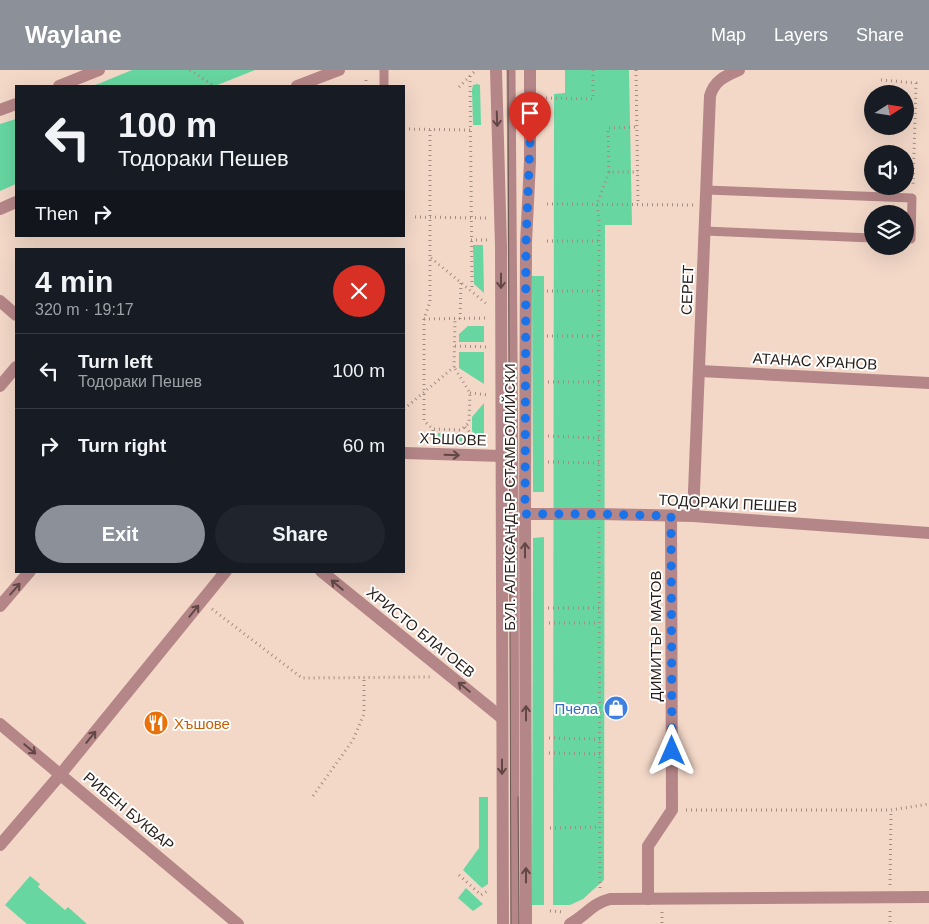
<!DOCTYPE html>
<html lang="en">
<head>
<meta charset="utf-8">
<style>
	:root { --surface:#171b24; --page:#20242c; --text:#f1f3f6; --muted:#9ea1a6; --line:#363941; --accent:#8c9099 }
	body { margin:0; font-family:Arial,sans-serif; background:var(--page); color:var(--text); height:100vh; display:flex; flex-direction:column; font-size:19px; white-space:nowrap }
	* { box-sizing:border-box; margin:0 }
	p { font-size:16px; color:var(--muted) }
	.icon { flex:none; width:28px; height:28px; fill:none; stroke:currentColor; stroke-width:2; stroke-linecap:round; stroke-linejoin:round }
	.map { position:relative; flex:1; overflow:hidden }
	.panel { position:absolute; left:15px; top:178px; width:390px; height:325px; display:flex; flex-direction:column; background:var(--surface); border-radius:0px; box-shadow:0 5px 20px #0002 }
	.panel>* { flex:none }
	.top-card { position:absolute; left:15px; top:15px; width:390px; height:152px; border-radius:0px; box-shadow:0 5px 20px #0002; background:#171b24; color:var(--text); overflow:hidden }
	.needle { width:32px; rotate:78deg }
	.controls { position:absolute; left:864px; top:15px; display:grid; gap:10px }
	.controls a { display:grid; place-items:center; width:50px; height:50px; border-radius:50%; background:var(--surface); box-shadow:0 5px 20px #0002; font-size:25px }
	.pin { position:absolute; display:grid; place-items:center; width:42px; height:42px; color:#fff; margin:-51px -21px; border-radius:50% 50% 50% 0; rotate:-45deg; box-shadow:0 0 5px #0007 }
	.pin .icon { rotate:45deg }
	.me { position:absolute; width:55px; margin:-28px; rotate:0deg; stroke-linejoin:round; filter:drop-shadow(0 0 4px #0008) }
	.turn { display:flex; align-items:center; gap:18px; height:105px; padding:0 20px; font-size:22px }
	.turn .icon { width:65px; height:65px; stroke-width:2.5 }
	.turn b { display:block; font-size:35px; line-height:42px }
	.then { display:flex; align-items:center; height:48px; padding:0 20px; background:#0003; gap:10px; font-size:19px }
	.round { display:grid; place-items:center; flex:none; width:52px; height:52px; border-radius:26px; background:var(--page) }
	.summary { display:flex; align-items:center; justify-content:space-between; height:85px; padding:0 20px }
	h1 { font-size:30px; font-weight:800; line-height:38px }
	.button { display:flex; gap:10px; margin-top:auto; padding:10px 20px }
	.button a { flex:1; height:58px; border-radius:30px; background:var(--accent); color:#fff; font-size:20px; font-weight:800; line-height:58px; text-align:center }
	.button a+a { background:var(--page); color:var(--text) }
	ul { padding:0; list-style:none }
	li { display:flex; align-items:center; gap:15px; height:75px; padding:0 20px; border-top:1px solid var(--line) }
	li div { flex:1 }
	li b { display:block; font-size:19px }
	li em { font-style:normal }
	header { display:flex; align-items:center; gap:30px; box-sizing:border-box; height:70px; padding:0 25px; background:var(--accent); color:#fff }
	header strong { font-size:24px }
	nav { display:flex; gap:28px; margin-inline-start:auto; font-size:18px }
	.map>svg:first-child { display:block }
	.green { fill:#67d6a1 }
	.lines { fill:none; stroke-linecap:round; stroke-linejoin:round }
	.path { stroke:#a18d81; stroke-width:3; stroke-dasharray:1 4; stroke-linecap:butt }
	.service { stroke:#b58688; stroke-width:9 }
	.minor { stroke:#b58688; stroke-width:12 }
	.tertiary { stroke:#b58688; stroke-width:12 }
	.tram { stroke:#6a5b52; stroke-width:1 }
	.oneway { stroke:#614846 }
	.route { stroke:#1a73e8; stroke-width:9; stroke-dasharray:0 16.2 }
	.labels { text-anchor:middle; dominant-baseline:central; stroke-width:4; stroke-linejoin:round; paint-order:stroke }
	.street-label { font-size:15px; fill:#291f1a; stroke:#fff }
	.shop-label { font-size:15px; fill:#366cbe; stroke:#fff; text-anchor:end }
	.food-label { font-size:15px; fill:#c56008; stroke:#fff; text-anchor:start }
</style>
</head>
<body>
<header>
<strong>Waylane</strong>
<nav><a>Map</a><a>Layers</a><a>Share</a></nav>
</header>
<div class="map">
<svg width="929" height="854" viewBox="0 0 929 854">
	<rect width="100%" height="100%" fill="#f3d8c8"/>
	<g class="green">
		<path d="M132,0H255L215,16H93Z"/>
		<path d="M565,0H629L632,155H605L604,810L583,829L570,835H553L554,24L565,23Z"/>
		<path d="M477,14L480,15L481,55H473L472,20L473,15Z"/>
		<path d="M16,49V114L0,121V54Z"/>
		<path d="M473,175H483L484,223L474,214Z"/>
		<path d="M532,206H544V422H533Z"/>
		<path d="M468,256H484V272H459V264Z"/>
		<path d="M459,282H484V314L459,298Z"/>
		<path d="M484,333V373L472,361V347Z"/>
		<path d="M438,363C455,363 465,360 475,376L438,374Z"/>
		<path d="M544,467V835H532L533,468Z"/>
		<path d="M479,727H488V814L482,818L463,800L479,778Z"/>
		<path d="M30,806L40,814L38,817L65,840L68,837L87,854H27L5,835Z"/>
		<path d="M466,818L483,834L473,841L458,828Z"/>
	</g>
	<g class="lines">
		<g class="path">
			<path d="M190,0L214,16"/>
			<path d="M636,0L638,134"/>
			<path d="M470,6L472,221"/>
			<path d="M881,10L916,13L913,117"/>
			<path d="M366,16V6"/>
			<path d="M459,17L476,0"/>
			<path d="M546,28L593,29V0"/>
			<path d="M404,59L470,60"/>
			<path d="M430,60V232L424,249V351L433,359L461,360L469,353L470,323L454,297"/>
			<path d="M609,102L608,58L637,57"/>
			<path d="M547,134L693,135"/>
			<path d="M415,147L487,148"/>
			<path d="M471,170H488"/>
			<path d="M547,171H599"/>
			<path d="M431,188L488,235"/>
			<path d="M547,221H599"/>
			<path d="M424,249L489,248"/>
			<path d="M460,249L461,213"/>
			<path d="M547,266H599"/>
			<path d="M455,276L489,277"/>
			<path d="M548,312H599"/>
			<path d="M470,323L489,325"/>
			<path d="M404,339L454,297L455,249"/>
			<path d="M465,357L478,371"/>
			<path d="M548,366L599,368"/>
			<path d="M433,371V359"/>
			<path d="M548,392L599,393"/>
			<path d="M599,431V150L597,134L609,102H638"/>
			<path d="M599,457L600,818"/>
			<path d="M548,538H599"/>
			<path d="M212,539L302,608L430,607"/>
			<path d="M549,553H599"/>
			<path d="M549,668L600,669"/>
			<path d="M549,683L600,684"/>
			<path d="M313,726L353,670L364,644V608"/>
			<path d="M686,740H891L929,734"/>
			<path d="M550,758L600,757"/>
			<path d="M459,805L481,825L489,820"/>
			<path d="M890,815L891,740"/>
			<path d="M550,841L565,842"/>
			<path d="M890,841V854"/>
			<path d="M662,842V854"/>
		</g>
		<g class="service">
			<path d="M511,0L514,418L515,854"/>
			<path d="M384,16V0"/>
			<path d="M707,120L912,128L911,169H905"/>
			<path d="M705,161L872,168"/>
		</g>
		<g class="minor">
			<path d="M0,231L16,245"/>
			<path d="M700,301L929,313"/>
			<path d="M0,316L16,297"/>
			<path d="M404,383L502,386"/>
			<path d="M525,444H599L693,446L929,463"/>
			<path d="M693,446L710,26C714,11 725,6 739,0"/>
			<path d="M321,501L502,648"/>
			<path d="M0,536L30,501"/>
			<path d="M0,654L238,854"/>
			<path d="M0,775L60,705L226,501"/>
			<path d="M648,829V776L672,740L671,446"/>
			<path d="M570,854C585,846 593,833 610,829L929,827"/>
		</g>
		<g class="tertiary">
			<path d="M496,0L501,176L503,854"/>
			<path d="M59,16L99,0"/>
			<path d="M297,16L339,0"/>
			<path d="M0,40L16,34"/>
			<path d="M0,139L16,132"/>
			<path d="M526,854L525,444L526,173L530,91V0"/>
		</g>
		<g class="tram">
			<path d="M508,0L511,854"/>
			<path d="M518,727L519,854"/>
		</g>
	</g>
	<defs><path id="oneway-shaft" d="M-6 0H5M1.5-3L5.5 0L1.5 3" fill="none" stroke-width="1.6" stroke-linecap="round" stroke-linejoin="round" transform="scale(1.25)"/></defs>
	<g class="oneway">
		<use href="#oneway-shaft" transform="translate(497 49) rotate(88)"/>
		<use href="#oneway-shaft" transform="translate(501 211) rotate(90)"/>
		<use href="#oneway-shaft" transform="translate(452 385) rotate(2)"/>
		<use href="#oneway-shaft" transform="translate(525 480) rotate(-90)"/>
		<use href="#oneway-shaft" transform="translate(337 515) rotate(-140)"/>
		<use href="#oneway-shaft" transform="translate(15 519) rotate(-49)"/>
		<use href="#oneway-shaft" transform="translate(194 541) rotate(-51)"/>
		<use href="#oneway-shaft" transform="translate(464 617) rotate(-141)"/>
		<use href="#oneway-shaft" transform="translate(526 643) rotate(-90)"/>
		<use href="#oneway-shaft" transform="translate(91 667) rotate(-51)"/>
		<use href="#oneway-shaft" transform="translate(30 679) rotate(40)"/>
		<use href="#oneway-shaft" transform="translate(502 697) rotate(90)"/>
		<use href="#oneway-shaft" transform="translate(526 805) rotate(-90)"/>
	</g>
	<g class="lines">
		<path class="route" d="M530,73L526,173L525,444H599L671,446L672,681"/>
	</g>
	<defs>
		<symbol id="shop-disc" viewBox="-11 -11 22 22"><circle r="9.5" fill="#3f7fe0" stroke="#fff"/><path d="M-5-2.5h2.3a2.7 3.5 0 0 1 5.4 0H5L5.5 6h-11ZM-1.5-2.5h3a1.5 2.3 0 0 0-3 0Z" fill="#fff"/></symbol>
		<symbol id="restaurant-disc" viewBox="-11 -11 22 22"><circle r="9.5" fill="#e8710a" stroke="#fff"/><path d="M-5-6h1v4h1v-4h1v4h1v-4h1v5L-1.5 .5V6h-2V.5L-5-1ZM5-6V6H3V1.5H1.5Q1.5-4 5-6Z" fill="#fff"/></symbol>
	</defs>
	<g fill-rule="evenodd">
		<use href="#shop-disc" x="602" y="624" width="28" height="28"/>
		<use href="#restaurant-disc" x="142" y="639" width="28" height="28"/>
	</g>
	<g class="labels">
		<g class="street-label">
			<text transform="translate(687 220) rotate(-88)">СЕРЕТ</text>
			<text transform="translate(815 291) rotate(3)">АТАНАС ХРАНОВ</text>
			<text transform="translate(453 369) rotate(2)">ХЪШОВЕ</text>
			<text transform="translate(509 427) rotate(-90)">БУЛ. АЛЕКСАНДЪР СТАМБОЛИЙСКИ</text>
			<text transform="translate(728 433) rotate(3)">ТОДОРАКИ ПЕШЕВ</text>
			<text transform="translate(421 562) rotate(39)">ХРИСТО БЛАГОЕВ</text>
			<text transform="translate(655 566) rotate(-90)">ДИМИТЪР МАТОВ</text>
			<text transform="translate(129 741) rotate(40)">РИБЕН БУКВАР</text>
		</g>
		<g class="shop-label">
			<text x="598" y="638">Пчела</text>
		</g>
		<g class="food-label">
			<text x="174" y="653">Хъшове</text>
		</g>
	</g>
</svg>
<div class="controls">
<a><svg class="needle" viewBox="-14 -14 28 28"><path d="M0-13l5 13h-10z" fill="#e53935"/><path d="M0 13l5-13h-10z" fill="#9ea1a6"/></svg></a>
<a><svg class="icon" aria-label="sound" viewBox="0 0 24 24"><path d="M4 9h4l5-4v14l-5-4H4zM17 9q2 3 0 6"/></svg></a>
<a><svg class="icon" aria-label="layers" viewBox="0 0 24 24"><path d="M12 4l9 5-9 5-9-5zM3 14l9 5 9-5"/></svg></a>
</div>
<div class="pin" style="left:530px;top:73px;background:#d93025"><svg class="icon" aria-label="arrive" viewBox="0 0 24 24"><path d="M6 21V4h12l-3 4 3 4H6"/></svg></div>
<svg class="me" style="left:672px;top:681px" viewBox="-20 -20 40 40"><path d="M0-17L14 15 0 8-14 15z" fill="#1a73e8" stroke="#fff" stroke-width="4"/></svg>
<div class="top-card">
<div class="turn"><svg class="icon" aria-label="left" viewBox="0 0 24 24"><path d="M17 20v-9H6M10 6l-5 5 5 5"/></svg><div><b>100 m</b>Тодораки Пешев</div></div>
<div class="then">Then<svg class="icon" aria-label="right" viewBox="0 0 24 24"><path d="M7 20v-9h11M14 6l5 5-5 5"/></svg></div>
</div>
<section class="panel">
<div class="summary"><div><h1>4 min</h1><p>320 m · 19:17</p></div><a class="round" style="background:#d93025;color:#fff"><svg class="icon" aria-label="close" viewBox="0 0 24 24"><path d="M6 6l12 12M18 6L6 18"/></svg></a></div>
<ul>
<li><svg class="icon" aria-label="left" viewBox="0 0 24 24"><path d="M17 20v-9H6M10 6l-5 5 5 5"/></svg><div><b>Turn left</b><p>Тодораки Пешев</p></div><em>100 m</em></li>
<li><svg class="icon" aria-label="right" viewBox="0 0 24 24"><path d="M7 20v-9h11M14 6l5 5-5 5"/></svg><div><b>Turn right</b></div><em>60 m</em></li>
</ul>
<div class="button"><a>Exit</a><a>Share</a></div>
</section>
</div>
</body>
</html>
